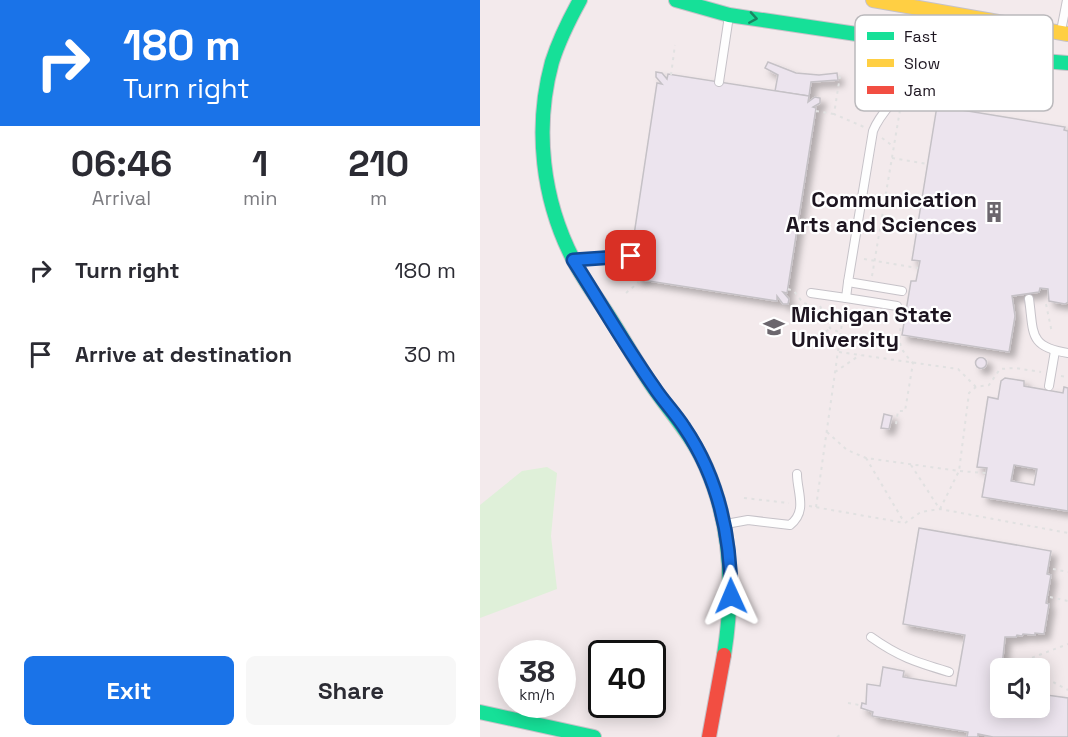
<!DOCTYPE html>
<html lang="en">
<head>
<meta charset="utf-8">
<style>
	:root { --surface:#fff; --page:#f7f7f7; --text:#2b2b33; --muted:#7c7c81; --accent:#1a73e8 }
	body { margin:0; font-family:"Space Grotesk",sans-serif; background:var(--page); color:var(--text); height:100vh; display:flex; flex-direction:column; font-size:22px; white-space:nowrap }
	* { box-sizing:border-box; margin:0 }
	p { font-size:20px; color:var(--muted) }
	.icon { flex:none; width:33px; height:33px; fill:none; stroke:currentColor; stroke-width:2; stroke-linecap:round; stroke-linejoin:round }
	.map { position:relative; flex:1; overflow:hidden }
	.side { display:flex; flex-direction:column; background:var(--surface); width:480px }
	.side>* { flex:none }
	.guide { background:#1a73e8; color:#fff; overflow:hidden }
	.buttons { position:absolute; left:510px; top:658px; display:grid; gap:12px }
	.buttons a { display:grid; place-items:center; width:60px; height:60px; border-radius:9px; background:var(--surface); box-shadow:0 3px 15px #0003; font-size:30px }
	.speed { position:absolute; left:18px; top:640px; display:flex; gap:12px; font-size:30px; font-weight:700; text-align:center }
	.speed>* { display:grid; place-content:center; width:78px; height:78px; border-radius:50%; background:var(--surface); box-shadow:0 3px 15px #0003; line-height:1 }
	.speed small { font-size:15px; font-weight:400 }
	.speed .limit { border:3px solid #111; border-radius:9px; background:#fff; color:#111 }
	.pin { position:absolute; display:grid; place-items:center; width:51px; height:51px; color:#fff; margin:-26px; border-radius:12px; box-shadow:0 3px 9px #0006 }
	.me { position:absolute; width:66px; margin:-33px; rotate:359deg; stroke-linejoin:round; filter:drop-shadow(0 0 4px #0008) }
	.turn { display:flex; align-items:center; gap:21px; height:126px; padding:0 24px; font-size:27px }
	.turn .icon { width:78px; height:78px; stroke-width:2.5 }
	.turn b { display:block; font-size:42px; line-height:51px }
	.eta { display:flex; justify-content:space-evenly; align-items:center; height:102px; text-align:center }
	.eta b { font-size:36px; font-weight:700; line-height:42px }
	.button { display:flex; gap:12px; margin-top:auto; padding:12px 24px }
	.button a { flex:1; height:69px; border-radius:9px; background:var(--accent); color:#fff; font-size:24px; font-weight:700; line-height:69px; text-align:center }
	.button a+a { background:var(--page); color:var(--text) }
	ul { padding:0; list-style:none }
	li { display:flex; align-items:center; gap:18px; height:84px; padding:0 24px }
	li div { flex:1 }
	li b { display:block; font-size:22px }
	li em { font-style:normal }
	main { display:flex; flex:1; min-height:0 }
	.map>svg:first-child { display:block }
	.education { fill:#f3eaec; fill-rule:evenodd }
	.green { fill:#dff0d9 }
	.building { fill:#ece4ee; stroke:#c5c1c6; stroke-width:1.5; fill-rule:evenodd; filter:url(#shadow) }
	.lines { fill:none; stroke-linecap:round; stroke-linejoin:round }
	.lane-casing { stroke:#c6c2c8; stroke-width:10 }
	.fast-casing { stroke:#c6c2c8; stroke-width:16 }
	.slow-casing { stroke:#c6c2c8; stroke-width:16 }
	.jam-casing { stroke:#c6c2c8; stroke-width:16 }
	.path { stroke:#e1e1e1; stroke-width:2; stroke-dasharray:3 4.5; stroke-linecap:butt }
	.lane { stroke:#fefefe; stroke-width:8 }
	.fast { stroke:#16e098; stroke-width:14 }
	.slow { stroke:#ffcf43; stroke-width:14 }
	.jam { stroke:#f24e42; stroke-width:14 }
	.oneway { stroke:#198562 }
	.route-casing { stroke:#114b97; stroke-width:15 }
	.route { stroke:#1a73e8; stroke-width:10 }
	.labels { text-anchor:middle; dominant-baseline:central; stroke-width:4.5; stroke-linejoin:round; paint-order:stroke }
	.poi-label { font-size:22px; font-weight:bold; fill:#1d1520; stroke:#fff; text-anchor:end }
	.key { fill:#fff; stroke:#bbb9bc; stroke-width:1.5 }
	.key-label { font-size:16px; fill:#1d1520 }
</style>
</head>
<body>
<main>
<section class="side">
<div class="guide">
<div class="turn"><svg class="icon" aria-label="right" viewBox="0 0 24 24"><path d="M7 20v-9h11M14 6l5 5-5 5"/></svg><div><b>180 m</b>Turn right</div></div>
</div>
<div class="eta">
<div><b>06:46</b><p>Arrival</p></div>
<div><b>1</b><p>min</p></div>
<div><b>210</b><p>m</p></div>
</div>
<ul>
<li><svg class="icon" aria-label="right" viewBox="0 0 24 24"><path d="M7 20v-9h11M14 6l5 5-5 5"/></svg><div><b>Turn right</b></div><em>180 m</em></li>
<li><svg class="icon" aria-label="arrive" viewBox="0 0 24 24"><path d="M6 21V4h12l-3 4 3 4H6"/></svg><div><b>Arrive at destination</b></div><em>30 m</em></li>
</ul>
<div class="button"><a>Exit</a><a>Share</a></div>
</section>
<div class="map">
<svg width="588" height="737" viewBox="0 0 588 737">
	<defs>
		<filter id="shadow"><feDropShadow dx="5.5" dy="5.5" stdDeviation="3" flood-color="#0004"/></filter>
	</defs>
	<rect width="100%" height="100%" fill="#fbfbfb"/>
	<path class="education" d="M0,0H588V737H0ZM32,654H82V705H32ZM122,654H172V705H122ZM520,669H560V708H520Z"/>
	<path class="green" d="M67,467L77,473L71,536L77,589L0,618V505L42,471Z"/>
	<g class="building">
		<path d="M288,62L316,73L339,75L357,73L358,80L331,82L329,96L295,91L298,75L285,68Z"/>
		<path d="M176,72L182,73L187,79L188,74L329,96L328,102L335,97L340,98V103L333,107L336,108L307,293L303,292L309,299L308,304H303L297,296V301L156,279L158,269L149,268L177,83L182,84L176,77Z"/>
		<path d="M457,106L585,127L584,130L588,131V302L585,304L569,301L568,289L560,288L559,292L532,296L535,316L529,352L422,335L431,281H436L440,261L432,260Z"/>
		<circle cx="501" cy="363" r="5.5"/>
		<path d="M525,378L544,381V386L583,393L584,387L588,388V511L502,497L507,468L497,467L508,397L518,399L521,381ZM534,465L557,469L554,485L531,481Z"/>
		<path d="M404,414L412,416L409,429L401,428Z"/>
		<path d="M439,528L571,551L567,574L571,575L566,603L569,604L564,634L555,633V635L543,634L542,636L537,635L536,637H525L522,667H520L517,687L514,686L513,692L520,693V708H560V700L566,701L567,695L588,698V737H513L498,734V737H487L488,732L392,716L393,712L381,708L382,703L386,704L387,684L400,686L403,667L424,671L423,677L476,686L485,635L423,624Z"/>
	</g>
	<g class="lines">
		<defs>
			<g id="lane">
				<path d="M581,31L587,0"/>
				<path d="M239,82L249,16"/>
				<path d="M95,260L151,256"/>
				<path d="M422,291L368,282L393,131C401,111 415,102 425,85C433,73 435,58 438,44"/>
				<path d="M331,293L366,298L368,282"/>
				<path d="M366,298L417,306"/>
				<path d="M549,299C554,333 548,347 588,353"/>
				<path d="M569,386L575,351"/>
				<path d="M246,524L268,520L310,525C328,511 317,492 317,474"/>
				<path d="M391,637C419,657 436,662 469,672"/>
			</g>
			<g id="fast">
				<path d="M100,0C89,20 79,40 72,62C54,128 62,200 94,261C104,281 118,299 130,318C144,340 157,363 171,384C190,412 212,435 226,467C252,526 254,592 244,655"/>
				<path d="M196,0L249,15L551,60L588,63"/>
				<path d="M0,712L114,737"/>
			</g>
			<path id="slow" d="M393,0L588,34"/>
			<path id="jam" d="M229,737L244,655"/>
		</defs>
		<use href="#lane" class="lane-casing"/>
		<use href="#fast" class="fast-casing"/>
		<use href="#slow" class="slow-casing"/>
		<use href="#jam" class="jam-casing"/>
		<g class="path">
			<path d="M191,75L195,45"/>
			<path d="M360,76L354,114L384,127"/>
			<path d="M336,111L354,114"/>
			<path d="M402,138L414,147"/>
			<path d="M412,158L448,164"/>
			<path d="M384,259L438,268"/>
			<path d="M392,276L420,110"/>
			<path d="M308,289L314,291L323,303L327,304"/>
			<path d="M146,293L158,283L159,280"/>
			<path d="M566,304L572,333"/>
			<path d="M340,306L350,328L361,333"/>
			<path d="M335,342L350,328"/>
			<path d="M359,352L478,369L496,387"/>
			<path d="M355,372L380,355"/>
			<path d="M581,376L588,377"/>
			<path d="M416,424L418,411H425L433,363C416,346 419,340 422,318L417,317"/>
			<path d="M347,432L367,450L386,458L479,471L506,473"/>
			<path d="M386,458L424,522"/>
			<path d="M431,465L459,508"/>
			<path d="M264,498L309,503"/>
			<path d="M329,506L425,523L441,512L460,509L588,533"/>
			<path d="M336,507L362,323L376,311"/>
			<path d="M460,509L479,471L489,393L496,387L509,385L520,369L535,368L561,372"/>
			<path d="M573,569L588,572"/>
			<path d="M570,597L588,601"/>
			<path d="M523,660L538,663L549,669"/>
			<path d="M538,663L588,644"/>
			<path d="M560,675L588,690"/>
			<path d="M368,703L379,705"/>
			<path d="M357,737L363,733"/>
		</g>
		<use href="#lane" class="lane"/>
		<use href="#fast" class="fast"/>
		<use href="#slow" class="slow"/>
		<use href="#jam" class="jam"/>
	</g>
	<defs><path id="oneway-chevron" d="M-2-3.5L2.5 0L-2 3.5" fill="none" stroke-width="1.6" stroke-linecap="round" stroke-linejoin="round" transform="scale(1.5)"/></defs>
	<use class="oneway" href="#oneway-chevron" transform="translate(273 18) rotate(9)"/>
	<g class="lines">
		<defs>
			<path id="route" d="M151,256L93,260C120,302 145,346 174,387C183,401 195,413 204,427C238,477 251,536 251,596"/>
		</defs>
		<use href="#route" class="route-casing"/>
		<use href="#route" class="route"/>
	</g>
	<defs>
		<symbol id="building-bare" viewBox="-9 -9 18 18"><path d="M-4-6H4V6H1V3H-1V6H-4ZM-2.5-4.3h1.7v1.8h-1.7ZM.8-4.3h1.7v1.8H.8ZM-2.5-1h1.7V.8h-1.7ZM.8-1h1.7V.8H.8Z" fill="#6b666d" stroke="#fff" stroke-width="2.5" paint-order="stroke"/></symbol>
		<symbol id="university-bare" viewBox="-9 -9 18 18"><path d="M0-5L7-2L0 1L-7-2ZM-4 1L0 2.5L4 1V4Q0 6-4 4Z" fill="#6b666d" stroke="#fff" stroke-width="2.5" paint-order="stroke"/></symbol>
	</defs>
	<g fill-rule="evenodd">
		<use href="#building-bare" x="499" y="197" width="30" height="30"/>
		<use href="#university-bare" x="279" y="312" width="30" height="30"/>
	</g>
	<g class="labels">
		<g class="poi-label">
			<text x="497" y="199">Communication<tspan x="497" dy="25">Arts and Sciences</tspan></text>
			<text x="311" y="314" text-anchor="start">Michigan State<tspan x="311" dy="25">University</tspan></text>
		</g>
	</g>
	<rect x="375" y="15" width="198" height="96" rx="9" class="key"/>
	<rect x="387" y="32" width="27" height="8" fill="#16e098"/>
	<rect x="387" y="59" width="27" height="8" fill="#ffcf43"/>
	<rect x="387" y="86" width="27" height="8" fill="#f24e42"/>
	<g class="key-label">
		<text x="424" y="42">Fast</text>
		<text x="424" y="69">Slow</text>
		<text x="424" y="96">Jam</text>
	</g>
</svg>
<div class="buttons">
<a><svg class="icon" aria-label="sound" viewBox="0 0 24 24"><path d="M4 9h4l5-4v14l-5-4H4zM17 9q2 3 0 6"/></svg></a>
</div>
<div class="speed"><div>38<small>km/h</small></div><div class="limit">40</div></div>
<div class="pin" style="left:151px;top:256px;background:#d93025"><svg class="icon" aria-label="arrive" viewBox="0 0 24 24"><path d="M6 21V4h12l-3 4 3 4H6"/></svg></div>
<svg class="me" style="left:251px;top:596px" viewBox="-20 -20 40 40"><path d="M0-17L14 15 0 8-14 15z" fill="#1a73e8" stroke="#fff" stroke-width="4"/></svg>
</div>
</main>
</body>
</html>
